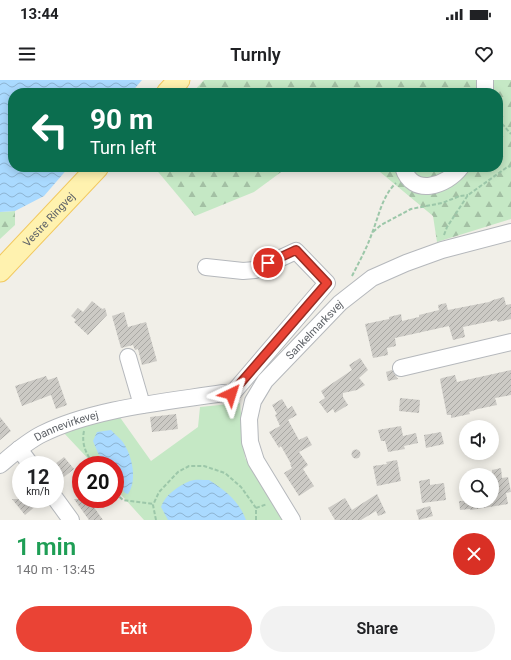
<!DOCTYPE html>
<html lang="en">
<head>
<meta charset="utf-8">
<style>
	:root { --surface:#fff; --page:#f2f2f2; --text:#202124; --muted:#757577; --accent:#ea4335 }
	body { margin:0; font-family:Roboto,sans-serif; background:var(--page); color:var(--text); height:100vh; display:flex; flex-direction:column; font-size:15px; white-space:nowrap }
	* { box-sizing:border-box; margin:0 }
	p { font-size:13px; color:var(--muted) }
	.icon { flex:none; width:22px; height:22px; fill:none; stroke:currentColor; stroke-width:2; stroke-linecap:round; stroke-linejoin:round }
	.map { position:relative; height:440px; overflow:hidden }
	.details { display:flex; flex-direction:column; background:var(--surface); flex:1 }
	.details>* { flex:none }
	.hud { position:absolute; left:8px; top:8px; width:495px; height:84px; border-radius:16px; box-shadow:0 2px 10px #0003; background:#0b6e4f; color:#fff; overflow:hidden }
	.tools { position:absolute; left:459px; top:340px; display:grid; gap:8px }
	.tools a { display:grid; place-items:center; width:40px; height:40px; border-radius:50%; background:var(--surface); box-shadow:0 2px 10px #0003; font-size:20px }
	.speed { position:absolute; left:12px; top:376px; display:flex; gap:8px; font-size:20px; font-weight:700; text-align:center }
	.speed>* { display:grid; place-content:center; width:52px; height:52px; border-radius:50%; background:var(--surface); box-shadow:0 2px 10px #0003; line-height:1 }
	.speed small { font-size:10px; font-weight:400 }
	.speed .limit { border:6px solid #d22; background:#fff; color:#111 }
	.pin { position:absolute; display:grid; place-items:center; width:34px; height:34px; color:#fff; margin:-17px; border:2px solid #fff; border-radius:50%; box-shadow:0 1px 4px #0007 }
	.me { position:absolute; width:44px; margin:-22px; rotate:41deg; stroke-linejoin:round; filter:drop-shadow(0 0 3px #0008) }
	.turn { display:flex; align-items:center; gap:14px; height:84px; padding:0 16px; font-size:18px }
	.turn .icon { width:52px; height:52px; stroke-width:2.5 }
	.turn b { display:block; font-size:28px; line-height:34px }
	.round { display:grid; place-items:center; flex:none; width:42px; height:42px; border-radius:21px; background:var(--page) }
	.head { display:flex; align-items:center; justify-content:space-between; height:68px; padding:0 16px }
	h1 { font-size:24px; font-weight:600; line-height:30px; color:#1e9e55 }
	.cta { display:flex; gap:8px; margin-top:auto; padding:8px 16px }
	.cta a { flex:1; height:46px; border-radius:24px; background:var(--accent); color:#fff; font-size:16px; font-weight:600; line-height:46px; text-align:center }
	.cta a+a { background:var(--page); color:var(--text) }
	.status { display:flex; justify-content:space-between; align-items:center; height:28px; padding:0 20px; background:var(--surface); direction:ltr }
	.status svg { height:11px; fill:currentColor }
	header { display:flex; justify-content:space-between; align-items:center; height:52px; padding:0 16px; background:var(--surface); font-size:18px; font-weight:600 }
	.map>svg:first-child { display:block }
	.forest { fill:url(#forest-firs) }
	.park { fill:#c5e8c5 }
	.water { fill:url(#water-waves) }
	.building { fill:url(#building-hatch) }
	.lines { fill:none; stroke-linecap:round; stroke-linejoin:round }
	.minor-casing { stroke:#b5b8bc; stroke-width:18 }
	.major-casing { stroke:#f2c960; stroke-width:23 }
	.path { stroke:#9cc7a9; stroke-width:2; stroke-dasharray:4 2; stroke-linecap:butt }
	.minor { stroke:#fff; stroke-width:16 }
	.major { stroke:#fff2af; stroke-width:21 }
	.route-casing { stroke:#982c22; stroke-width:10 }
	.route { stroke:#ea4335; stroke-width:7 }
	.labels { text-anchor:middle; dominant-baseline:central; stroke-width:4; stroke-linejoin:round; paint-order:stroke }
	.street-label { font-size:11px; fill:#5f6368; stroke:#fff }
</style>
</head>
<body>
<div class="status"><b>13:44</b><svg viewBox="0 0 49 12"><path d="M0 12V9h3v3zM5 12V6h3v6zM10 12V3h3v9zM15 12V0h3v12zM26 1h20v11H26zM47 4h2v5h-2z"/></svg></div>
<header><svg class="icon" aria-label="menu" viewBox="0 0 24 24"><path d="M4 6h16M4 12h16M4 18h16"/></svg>Turnly<svg class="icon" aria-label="heart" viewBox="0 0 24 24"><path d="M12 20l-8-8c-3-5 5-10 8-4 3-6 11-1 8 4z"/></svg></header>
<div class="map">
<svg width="511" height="440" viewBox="0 0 511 440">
	<defs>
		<pattern id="forest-firs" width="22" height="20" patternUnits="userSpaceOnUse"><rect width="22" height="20" fill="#c5e8c5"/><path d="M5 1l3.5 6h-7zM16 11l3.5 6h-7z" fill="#a3c0a4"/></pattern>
		<pattern id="water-waves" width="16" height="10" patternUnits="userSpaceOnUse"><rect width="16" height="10" fill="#aadaff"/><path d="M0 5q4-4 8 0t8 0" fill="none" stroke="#8eb4d2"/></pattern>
		<pattern id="building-hatch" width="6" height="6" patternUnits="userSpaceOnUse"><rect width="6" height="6" fill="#cccac5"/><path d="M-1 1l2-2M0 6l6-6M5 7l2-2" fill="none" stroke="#a9a8a4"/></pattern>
	</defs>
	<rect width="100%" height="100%" fill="#f1efe8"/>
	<g class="forest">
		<path d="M204,0H511V139L437,162L433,136L374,87H498V13H192Z"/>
		<path d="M154,87H288L254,112L195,136Z"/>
		<path d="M15,131V145L0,159V132Z"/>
	</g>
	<path class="park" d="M240,323L245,378L285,440H144L115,408V385H94L63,352L119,336L151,381L198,347L200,327Z"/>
	<g class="water">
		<path d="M0,0H142L131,13H13V87H69L44,116L15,131L0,132Z"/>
		<path d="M111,350C114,354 119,357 122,361C132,374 138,400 128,414L125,413L115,399V385H106L98,373L93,361L97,352Z"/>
		<path d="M209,400C226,411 239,421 246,440H168L161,427C165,415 178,406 190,401C195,399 203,400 209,400Z"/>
	</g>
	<g class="building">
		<path d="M504,217L506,225L511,224V239L498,242L497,240L463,247L465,257L453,260L449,246L395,258L396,266L387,268L388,275L373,278L365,244L389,239V237L401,234L402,241L419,237V235L439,230L438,225L446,223L448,230L489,222L493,220Z"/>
		<path d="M92,221L102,229L105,228L107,235L88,255L74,242L76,240L71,236L78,228L83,232Z"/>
		<path d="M124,232L128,247L146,242L157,281L142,285L138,269L135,270L133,265L121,268L112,236Z"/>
		<path d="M360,278L368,290L359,298L365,305L357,310L343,313V317L348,325L335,333L333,329L327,333L319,322L325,318L321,311L352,290L349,285Z"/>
		<path d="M392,290L398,299L388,301L386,292Z"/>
		<path d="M511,290V315L495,318L497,325L478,329L469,332L470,334L451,338V335H447L441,305L440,299L442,298L455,295L457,302Z"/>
		<path d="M46,296L48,300L57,297L67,325L56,329L51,315L22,326L15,306Z"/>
		<path d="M400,318L420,320L419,333L399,331Z"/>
		<path d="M282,319L288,329L292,326L297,335L288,340L299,360L307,356L312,365L299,372L308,385L303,389L314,406L299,416L284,393L292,388L290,384H291L281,366L279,368L269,352L280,346L275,335L277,334L272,325Z"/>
		<path d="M176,334L178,349L152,352L150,337Z"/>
		<path d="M0,337L11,351L0,360Z"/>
		<path d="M401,346L403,356L416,353L418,363L404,366L405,369L388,372L385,361H381L378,350Z"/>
		<path d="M441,352L444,364L426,368L424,355Z"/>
		<circle cx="356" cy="374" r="4.5"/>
		<path d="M64,377L74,389L60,400L55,394V384Z"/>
		<path d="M397,380L401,401L377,406L373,386L387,384L386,382Z"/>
		<path d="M501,388L502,398L508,397L511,412L506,413L508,424L471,430L470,429L460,430L459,421H492V390Z"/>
		<path d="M430,399V405L444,403L446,420L422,423L419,401Z"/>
		<path d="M377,414L386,433L378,436L376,431L361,440H335L328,428L345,418L352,430Z"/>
		<path d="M12,419H32L37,425L25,435Z"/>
		<path d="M74,419H88L103,440H89Z"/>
		<path d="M430,426L433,436L419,440L416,430Z"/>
	</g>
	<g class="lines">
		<defs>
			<g id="minor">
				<path d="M485,0V13"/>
				<path d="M403,87C412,118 447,106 461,87"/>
				<path d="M128,277L142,325"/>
				<path d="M401,288L511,262"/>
				<path d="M19,369L31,385"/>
				<path id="s1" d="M0,385C13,374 26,362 42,354C94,328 166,322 223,313L231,315L327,203L296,171L255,190L243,191L206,187"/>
				<path d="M55,418L71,440"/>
				<path id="s2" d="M292,440L256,381L250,362L249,339L253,321L265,301L340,223L372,198L406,183L442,170L511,152"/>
			</g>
			<g id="major">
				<path d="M167,13L179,0"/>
				<path id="s3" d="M0,191L98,87"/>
			</g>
		</defs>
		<use href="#minor" class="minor-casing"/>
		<use href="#major" class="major-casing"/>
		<g class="path">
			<path d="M498,39L511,54"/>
			<path d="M373,152L381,145L411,129L442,123L460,116L468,115"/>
			<path d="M444,155L447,147L468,115L506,88L511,86"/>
			<path d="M352,196C359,182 367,168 372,153C379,136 382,116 396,103"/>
			<path d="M84,351C81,365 87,375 94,385"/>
			<path d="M115,413L123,420L154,424"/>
			<path d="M156,440L153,425L159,412L178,392L189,386H204L225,393L241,407L256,428"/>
			<path d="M256,440V428L267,424"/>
		</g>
		<use href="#minor" class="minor"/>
		<use href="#major" class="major"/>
	</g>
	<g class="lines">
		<defs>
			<path id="route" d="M231,314L327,203L296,170L268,183"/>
		</defs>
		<use href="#route" class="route-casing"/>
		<use href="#route" class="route"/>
	</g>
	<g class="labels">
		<g class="street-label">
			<text stroke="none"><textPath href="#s3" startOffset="71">Vestre Ringvej</textPath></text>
			<text stroke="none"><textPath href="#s2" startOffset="225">Sankelmarksvej</textPath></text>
			<text stroke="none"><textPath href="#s1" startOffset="78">Dannevirkevej</textPath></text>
		</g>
	</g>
</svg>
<div class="tools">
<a><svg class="icon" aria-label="sound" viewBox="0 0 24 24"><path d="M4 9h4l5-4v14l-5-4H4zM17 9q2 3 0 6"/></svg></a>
<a><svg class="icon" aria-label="search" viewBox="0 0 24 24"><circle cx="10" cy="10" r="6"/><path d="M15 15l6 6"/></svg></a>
</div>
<div class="speed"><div>12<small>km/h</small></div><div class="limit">20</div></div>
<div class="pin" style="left:268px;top:183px;background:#d93025"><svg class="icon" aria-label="arrive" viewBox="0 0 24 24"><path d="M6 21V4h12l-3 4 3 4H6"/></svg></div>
<svg class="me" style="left:231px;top:314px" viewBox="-20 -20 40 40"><path d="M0-17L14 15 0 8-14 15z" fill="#ea4335" stroke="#fff" stroke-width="4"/></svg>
<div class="hud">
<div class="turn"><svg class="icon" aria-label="left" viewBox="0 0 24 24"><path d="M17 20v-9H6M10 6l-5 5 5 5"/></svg><div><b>90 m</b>Turn left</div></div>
</div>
</div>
<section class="details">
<div class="head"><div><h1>1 min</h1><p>140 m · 13:45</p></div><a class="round" style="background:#d93025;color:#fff"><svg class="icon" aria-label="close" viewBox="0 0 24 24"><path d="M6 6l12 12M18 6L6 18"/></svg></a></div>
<div class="cta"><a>Exit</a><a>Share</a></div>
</section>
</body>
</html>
